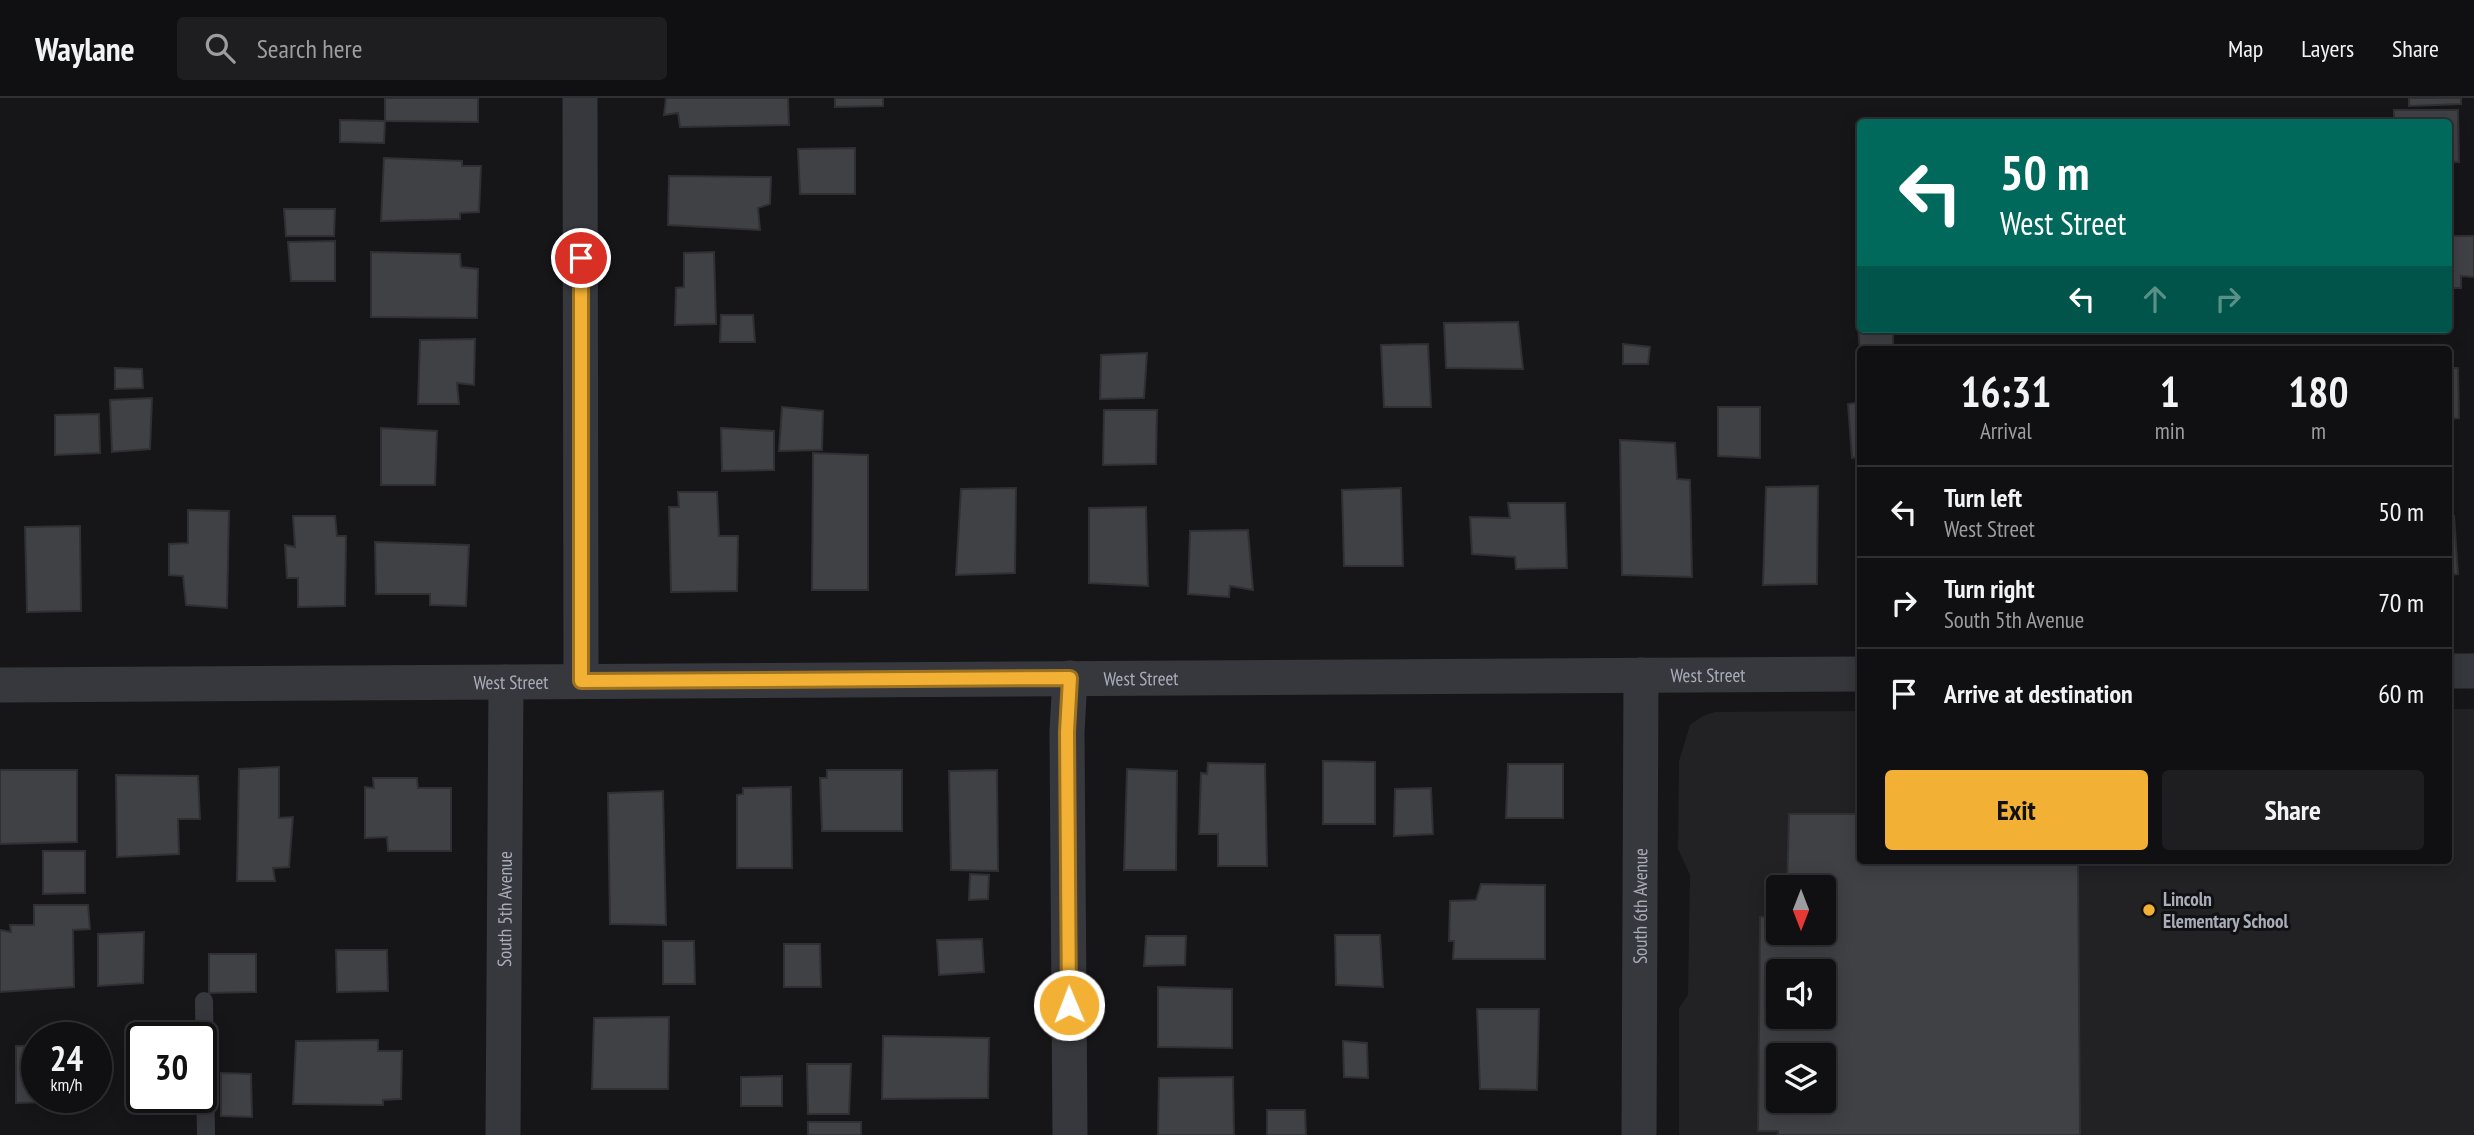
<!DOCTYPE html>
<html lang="en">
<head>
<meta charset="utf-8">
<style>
	:root { --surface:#101012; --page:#1e1e20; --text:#f1f3f6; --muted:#9c9d9f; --line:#303032; --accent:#f2b134 }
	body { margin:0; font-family:"PT Sans Narrow",sans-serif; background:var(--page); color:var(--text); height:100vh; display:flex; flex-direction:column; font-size:26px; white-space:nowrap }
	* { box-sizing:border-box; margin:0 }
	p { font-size:23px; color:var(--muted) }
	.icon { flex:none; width:38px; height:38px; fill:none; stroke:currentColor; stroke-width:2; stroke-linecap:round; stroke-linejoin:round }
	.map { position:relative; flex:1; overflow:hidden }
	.drawer { position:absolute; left:1857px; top:248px; width:595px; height:518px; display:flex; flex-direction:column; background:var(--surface); border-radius:7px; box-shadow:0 4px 18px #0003,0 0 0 2px var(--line) }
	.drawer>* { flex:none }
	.hud { position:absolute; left:1857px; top:21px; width:595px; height:214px; border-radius:7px; box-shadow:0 4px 18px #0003,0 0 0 2px var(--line); background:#00695c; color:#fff; overflow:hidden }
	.needle { width:46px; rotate:180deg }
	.buttons { position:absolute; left:1766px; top:777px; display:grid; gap:14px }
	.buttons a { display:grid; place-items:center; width:70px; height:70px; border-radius:7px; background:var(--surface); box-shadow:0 4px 18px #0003,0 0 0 2px var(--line); font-size:35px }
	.speed { position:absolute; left:21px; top:924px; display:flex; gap:14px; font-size:35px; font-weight:700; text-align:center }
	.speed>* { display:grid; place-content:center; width:91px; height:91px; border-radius:50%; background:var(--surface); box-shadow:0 4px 18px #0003,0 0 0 2px var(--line); line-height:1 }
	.speed small { font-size:18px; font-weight:400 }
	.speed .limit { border:4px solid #111; border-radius:10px; background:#fff; color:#111 }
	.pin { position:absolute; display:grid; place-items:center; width:60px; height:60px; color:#fff; margin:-30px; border:4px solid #fff; border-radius:50%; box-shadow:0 2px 7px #0007 }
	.me { position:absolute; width:77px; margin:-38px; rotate:359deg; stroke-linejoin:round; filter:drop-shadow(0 0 5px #0008) }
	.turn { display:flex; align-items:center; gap:24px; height:147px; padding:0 28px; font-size:32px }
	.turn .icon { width:91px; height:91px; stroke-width:2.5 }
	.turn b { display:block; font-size:49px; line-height:60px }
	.lanes { display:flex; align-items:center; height:66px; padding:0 28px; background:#0003; justify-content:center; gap:35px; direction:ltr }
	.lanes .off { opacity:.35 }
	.eta { display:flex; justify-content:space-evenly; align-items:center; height:119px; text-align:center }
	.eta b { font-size:42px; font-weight:600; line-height:49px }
	.action { display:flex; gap:14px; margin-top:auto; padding:14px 28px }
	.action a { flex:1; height:80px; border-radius:7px; background:var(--accent); color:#111; font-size:28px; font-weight:600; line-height:80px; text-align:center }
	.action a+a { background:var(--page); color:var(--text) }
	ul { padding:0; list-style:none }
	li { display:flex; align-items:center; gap:21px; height:91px; padding:0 28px; border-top:2px solid var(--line) }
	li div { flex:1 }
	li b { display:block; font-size:26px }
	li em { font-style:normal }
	header { display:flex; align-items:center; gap:42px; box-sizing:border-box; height:98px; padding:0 35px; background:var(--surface); border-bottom:2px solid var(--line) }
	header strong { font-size:33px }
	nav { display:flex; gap:38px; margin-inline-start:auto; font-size:24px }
	.search { width:490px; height:63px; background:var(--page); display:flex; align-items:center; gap:18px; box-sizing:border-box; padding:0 24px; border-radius:7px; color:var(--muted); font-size:26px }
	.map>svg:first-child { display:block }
	.built { fill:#222225; fill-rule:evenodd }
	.building { fill:#404145; stroke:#303034; stroke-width:2; fill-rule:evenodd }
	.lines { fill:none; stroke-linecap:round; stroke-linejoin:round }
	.lane { stroke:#37383d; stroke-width:18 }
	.street { stroke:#37383d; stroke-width:35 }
	.route-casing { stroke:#9d7322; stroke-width:18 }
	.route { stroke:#f2b134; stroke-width:12 }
	.poi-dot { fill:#f2b134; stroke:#111113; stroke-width:2.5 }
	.labels { text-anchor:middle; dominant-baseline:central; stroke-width:6; stroke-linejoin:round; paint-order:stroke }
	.street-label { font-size:19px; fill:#a8adb8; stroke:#111113 }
	.poi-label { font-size:19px; font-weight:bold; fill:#a8adb8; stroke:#111113; text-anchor:start }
</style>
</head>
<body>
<header>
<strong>Waylane</strong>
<div class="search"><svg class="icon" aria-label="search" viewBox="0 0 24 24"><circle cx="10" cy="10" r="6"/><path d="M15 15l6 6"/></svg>Search here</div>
<nav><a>Map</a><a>Layers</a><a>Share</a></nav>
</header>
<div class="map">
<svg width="2474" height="1037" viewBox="0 0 2474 1037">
	<rect width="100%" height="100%" fill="#161618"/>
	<path class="built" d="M2448,611H2474V1037H1679V910L1688,897L1690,777L1678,751L1679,663L1690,627L1703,618L1715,614L1860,613V763H2448ZM1778,789H1824V835H1778ZM1778,873H1824V919H1778ZM1778,957H1824V1003H1778Z"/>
	<g class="building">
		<path d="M385,0H478V24L385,23Z"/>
		<path d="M666,0H788L789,27L680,29L678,15L664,17Z"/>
		<path d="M835,0H883V8L835,9Z"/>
		<path d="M2409,0H2461V6L2409,8Z"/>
		<path d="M2394,12H2458L2459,64H2448V24H2394Z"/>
		<path d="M340,22L385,23L384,45L340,44Z"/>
		<path d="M855,50V96H800L798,51Z"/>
		<path d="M384,60L462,63V68H481L479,114L460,115V121L381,123Z"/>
		<path d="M669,78L771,79L770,106L758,110L760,132L668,127Z"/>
		<path d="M284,111H335L334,138H286Z"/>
		<path d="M2448,138H2474V179L2461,178V190H2448Z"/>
		<path d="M335,143V183H291L288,144Z"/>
		<path d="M371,154L460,156L461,169L478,171L477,220L371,219Z"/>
		<path d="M714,154L716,226L675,227L676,190L684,189V155Z"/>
		<path d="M1856,202H1860V231H1893V252L1860,253Z"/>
		<path d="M721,217H753L755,244H720Z"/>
		<path d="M1518,224L1523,271L1446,270L1444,225Z"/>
		<path d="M475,241L474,287L457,285L459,306H418L420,242Z"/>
		<path d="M1428,246L1431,309H1384L1381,247Z"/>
		<path d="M1623,246L1650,249L1648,266H1623Z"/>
		<path d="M1147,255L1144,300L1100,301L1101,257Z"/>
		<path d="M115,270L142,271L143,290L115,291Z"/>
		<path d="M2448,270H2458L2459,320L2448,321Z"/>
		<path d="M152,300L150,351L112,354L110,302Z"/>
		<path d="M1860,304V359L1852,360L1848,306Z"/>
		<path d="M782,309L823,313L822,352L779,353Z"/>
		<path d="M1718,309H1760V360L1718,358Z"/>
		<path d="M1104,312H1157L1156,366L1103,367Z"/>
		<path d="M99,316L100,355L55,357V317Z"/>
		<path d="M381,330L437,333L435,387H381Z"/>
		<path d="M721,330L774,333V372L722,373Z"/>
		<path d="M1620,342L1675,345L1677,381L1690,382L1692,479L1622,477Z"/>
		<path d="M813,355L868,357V492H812Z"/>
		<path d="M1818,388L1817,486L1763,487L1766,389Z"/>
		<path d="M1016,390L1015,475L956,477L961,391Z"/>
		<path d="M1401,390L1403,468H1344L1342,392Z"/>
		<path d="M678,394H717L719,438H738L737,493L671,494L669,409H679Z"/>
		<path d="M1508,405H1565L1567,470L1516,471L1515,459L1472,456L1470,419L1510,420Z"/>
		<path d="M1146,409L1148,488L1089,485V410Z"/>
		<path d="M188,412L229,413L227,510L186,507L183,478L169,477V446L188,445Z"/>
		<path d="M293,418H335L337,438H346L345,508L298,509V480H287L285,447L295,449Z"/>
		<path d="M2448,418H2454L2458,476L2448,477Z"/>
		<path d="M80,428L81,513L27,514L25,429Z"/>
		<path d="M1248,432L1253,492L1230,488L1229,499L1188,496L1190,433Z"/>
		<path d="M375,444L469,447L466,508L430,507V496H376Z"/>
		<path d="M1323,663L1375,664V726H1323Z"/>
		<path d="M1208,665L1265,666L1267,768H1218V736H1199L1201,675L1207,676Z"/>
		<path d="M1508,666H1563V720H1506Z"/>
		<path d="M279,669V720L293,719L289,769L273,770L275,783H237L239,671Z"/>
		<path d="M1127,671L1177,673L1176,772H1124Z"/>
		<path d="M0,672H77V744L0,746Z"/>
		<path d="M827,672H902V733H822L820,680H827Z"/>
		<path d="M997,672L998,773L951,772L949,673Z"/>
		<path d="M116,677L198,678L200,721H178L179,756L117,759Z"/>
		<path d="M373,680H417L418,690H451V753H388L387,739L365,740V689L374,690Z"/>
		<path d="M791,689L792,770H737V697L743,696V690Z"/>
		<path d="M1431,690L1433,736L1394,738L1395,691Z"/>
		<path d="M663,693L666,827L610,826L608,695Z"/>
		<path d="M1789,716H1860V763H2078L2080,1037H1778V1033H1758L1760,819L1778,817V835H1824V789H1787ZM1778,873H1824V919H1778ZM1778,957H1824V1003H1778Z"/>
		<path d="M43,753H85V795L43,796Z"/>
		<path d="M970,776L989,777L988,801L969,802Z"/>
		<path d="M1481,786L1545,787V861H1453L1454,843H1449L1450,803L1476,802Z"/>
		<path d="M34,807H88L90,831L73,832L74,889L0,894V832L11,834L10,827H34Z"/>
		<path d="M144,834L143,885L98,888V836Z"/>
		<path d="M1335,837H1380L1383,889L1336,887Z"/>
		<path d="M1146,838H1186L1185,867L1144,868Z"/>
		<path d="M982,841L984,874L939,877L937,842Z"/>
		<path d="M663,843H694L695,886H663Z"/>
		<path d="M784,846H820L821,889H784Z"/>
		<path d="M336,852H387L388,893L337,894Z"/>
		<path d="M209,856H256V894L209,895Z"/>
		<path d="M1158,889L1232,891V950L1158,949Z"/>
		<path d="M1477,911H1539L1537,992L1480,991Z"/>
		<path d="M669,919L668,991H592L594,920Z"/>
		<path d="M883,938L989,940L988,1000L882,1001Z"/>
		<path d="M378,942V953H402L401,1001L383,1002V1007L293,1006L296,943Z"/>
		<path d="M1343,943L1367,945L1368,980L1344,979Z"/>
		<path d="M16,948H37V999H88V1003L16,1005Z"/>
		<path d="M807,966H851L849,1016H808Z"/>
		<path d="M221,975L251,976L252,1019L221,1018Z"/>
		<path d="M782,978V1008H741V979Z"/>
		<path d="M1233,979L1234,1037H1158L1159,980Z"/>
		<path d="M161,999H195V1012L162,1015Z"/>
		<path d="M1267,1012H1305L1306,1037H1267Z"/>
		<rect x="808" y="1024" width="53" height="13"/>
	</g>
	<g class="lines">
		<path class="lane" d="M204,903L206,1037"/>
		<g class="street">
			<path d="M580,0L581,583"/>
			<path d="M2448,573H2474"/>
			<path id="s1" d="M0,587L1860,576"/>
			<path id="s2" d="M503,1037L506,584"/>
			<path d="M1070,1037L1067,634L1070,580"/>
			<path id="s3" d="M1639,1037L1641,577"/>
		</g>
	</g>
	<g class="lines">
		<defs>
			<path id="route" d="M581,160V583L1070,580L1067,634L1069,907"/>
		</defs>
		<use href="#route" class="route-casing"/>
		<use href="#route" class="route"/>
	</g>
	<circle class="poi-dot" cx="2149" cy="812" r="7"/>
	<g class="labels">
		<g class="street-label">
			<text stroke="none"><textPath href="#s1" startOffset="1708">West Street</textPath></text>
			<text stroke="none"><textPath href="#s1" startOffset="1141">West Street</textPath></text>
			<text stroke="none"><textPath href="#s1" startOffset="511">West Street</textPath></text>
			<text stroke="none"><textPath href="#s3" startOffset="229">South 6th Avenue</textPath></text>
			<text stroke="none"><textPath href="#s2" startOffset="226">South 5th Avenue</textPath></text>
		</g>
		<g class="poi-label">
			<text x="2163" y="801">Lincoln<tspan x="2163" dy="22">Elementary School</tspan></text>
		</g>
	</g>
</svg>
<div class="buttons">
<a><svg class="needle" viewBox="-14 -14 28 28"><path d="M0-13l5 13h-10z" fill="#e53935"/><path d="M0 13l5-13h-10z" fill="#9c9d9f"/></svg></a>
<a><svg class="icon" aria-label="sound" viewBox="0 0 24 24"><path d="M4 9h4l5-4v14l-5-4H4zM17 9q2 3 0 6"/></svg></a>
<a><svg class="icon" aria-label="layers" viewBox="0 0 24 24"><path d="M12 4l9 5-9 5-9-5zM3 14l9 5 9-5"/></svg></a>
</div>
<div class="speed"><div>24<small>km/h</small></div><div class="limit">30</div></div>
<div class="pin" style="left:581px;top:160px;background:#d93025"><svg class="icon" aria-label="arrive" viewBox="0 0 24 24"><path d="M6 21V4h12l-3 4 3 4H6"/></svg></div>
<svg class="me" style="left:1069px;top:907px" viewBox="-20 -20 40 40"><circle r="17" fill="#f2b134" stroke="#fff" stroke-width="3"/><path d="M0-11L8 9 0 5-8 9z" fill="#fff"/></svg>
<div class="hud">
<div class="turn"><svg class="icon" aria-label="left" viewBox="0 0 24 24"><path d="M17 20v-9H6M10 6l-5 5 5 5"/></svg><div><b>50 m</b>West Street</div></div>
<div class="lanes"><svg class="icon" aria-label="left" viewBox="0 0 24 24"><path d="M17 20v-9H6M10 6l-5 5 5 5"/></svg><svg class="icon off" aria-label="ahead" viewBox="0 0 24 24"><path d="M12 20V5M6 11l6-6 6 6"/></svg><svg class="icon off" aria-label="right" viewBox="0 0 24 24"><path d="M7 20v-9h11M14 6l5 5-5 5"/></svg></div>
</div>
<section class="drawer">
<div class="eta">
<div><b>16:31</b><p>Arrival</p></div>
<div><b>1</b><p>min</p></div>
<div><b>180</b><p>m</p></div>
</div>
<ul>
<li><svg class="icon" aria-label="left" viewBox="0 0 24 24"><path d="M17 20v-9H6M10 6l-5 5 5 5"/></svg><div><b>Turn left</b><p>West Street</p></div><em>50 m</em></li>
<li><svg class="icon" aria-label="right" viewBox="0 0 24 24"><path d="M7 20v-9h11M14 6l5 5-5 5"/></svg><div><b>Turn right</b><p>South 5th Avenue</p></div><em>70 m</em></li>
<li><svg class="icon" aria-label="arrive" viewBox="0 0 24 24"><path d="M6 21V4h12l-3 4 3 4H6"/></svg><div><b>Arrive at destination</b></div><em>60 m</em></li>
</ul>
<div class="action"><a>Exit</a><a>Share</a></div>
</section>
</div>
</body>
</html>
